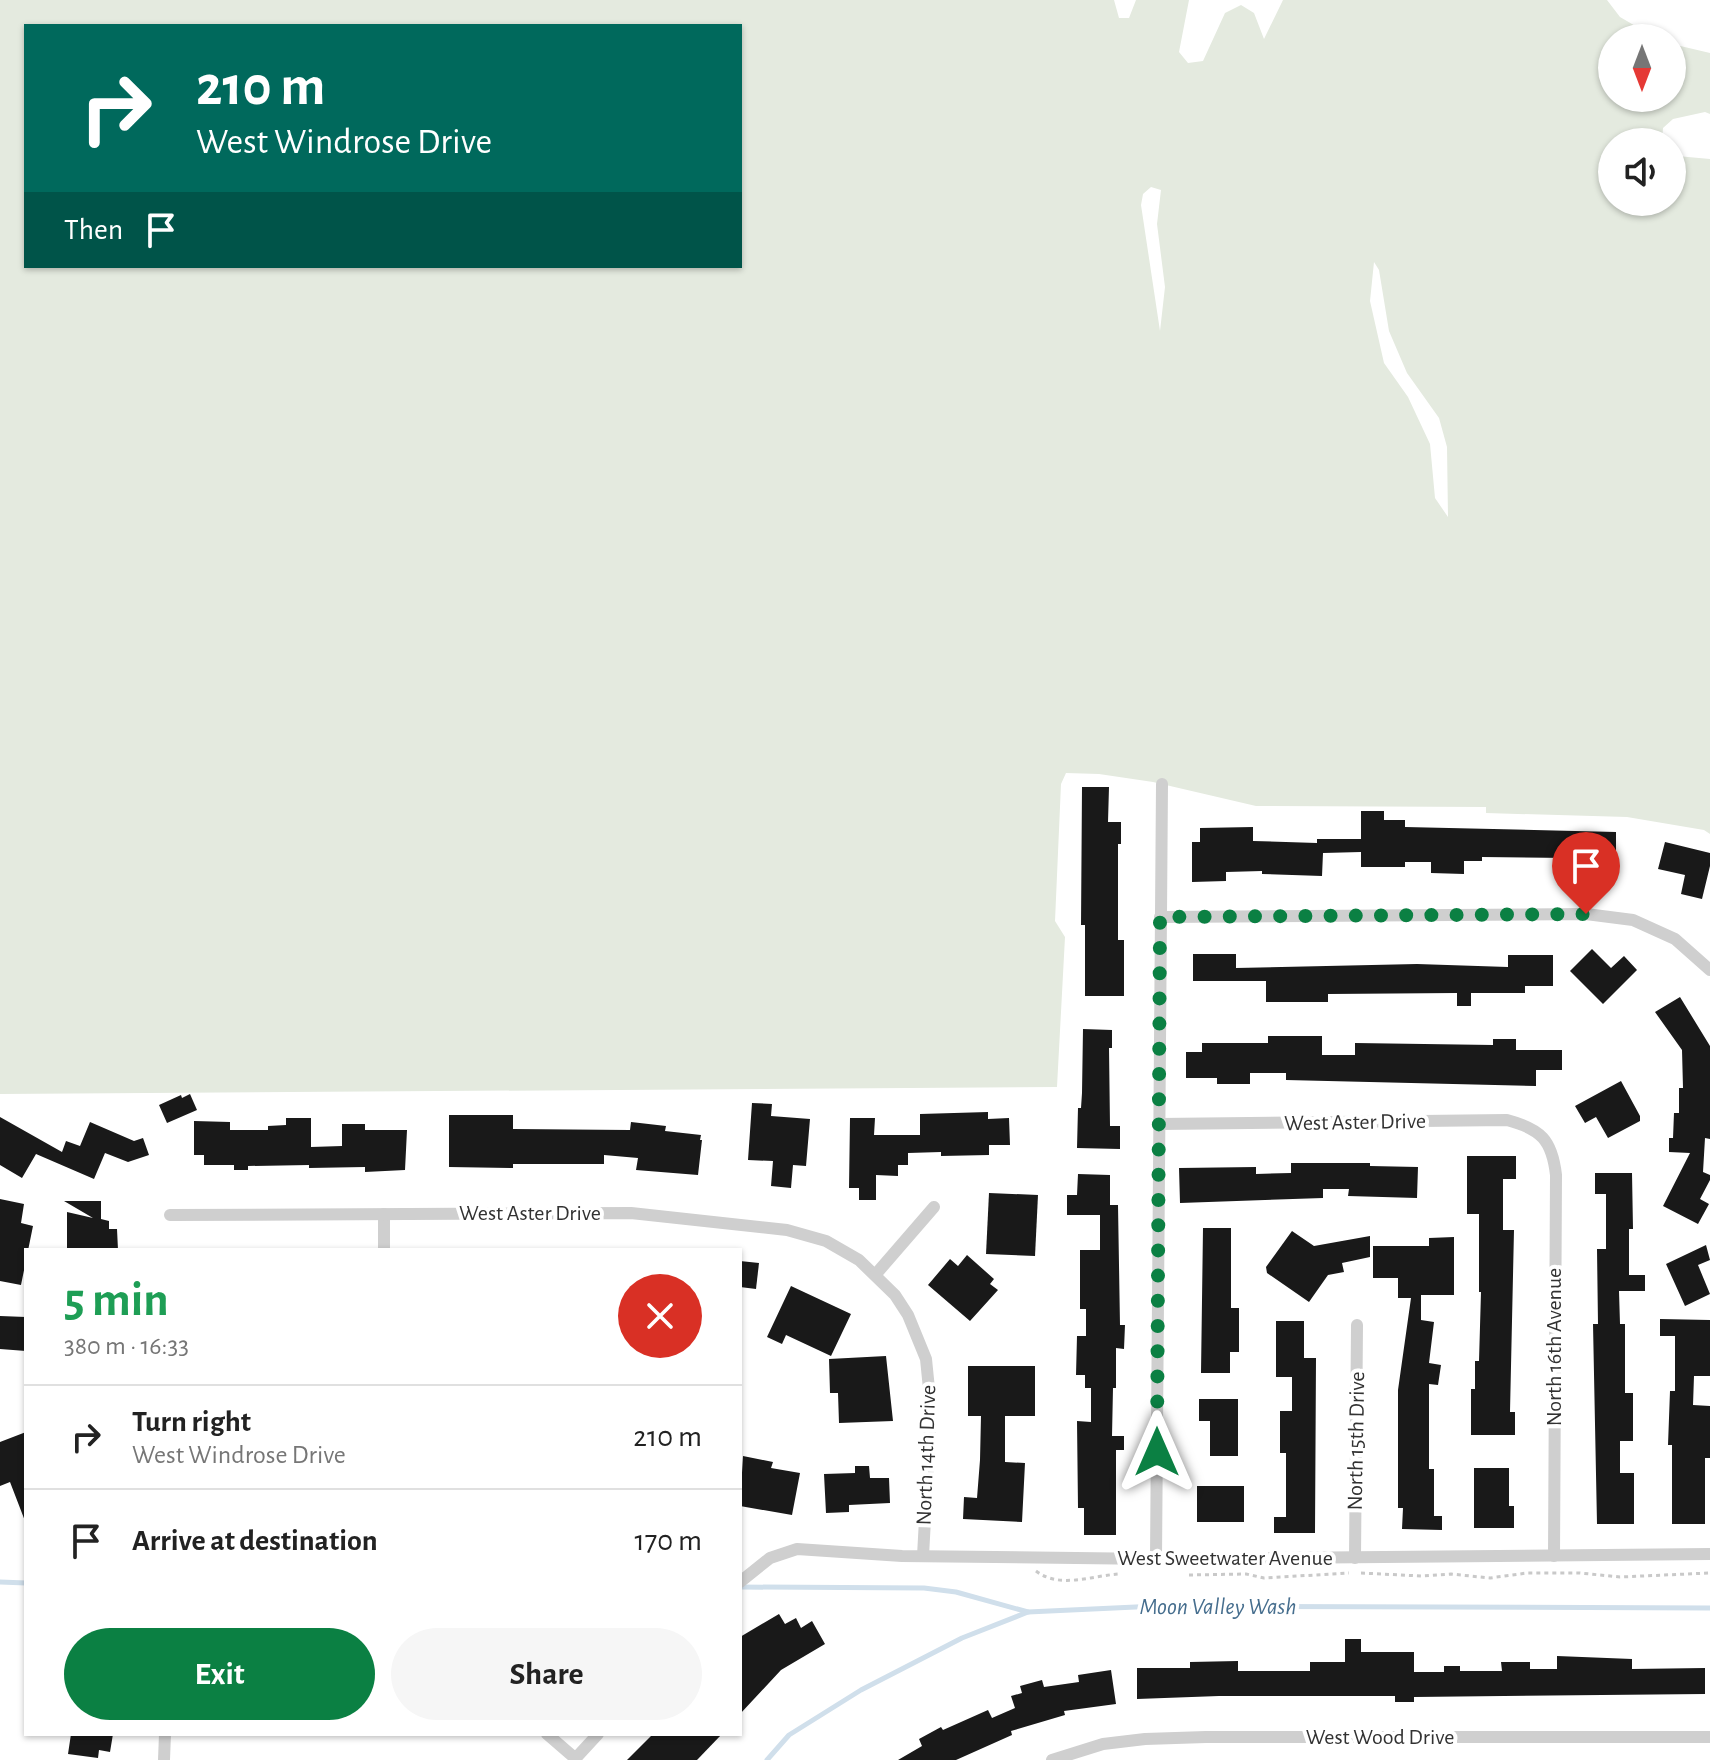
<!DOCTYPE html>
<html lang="en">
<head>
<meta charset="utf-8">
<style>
	:root { --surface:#fff; --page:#f6f6f6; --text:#222; --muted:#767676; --line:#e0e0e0; --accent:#0b8043 }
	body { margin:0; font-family:"Alegreya Sans",sans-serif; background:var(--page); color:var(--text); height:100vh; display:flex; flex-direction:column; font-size:30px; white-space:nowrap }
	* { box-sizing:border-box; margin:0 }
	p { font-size:26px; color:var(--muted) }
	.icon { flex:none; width:44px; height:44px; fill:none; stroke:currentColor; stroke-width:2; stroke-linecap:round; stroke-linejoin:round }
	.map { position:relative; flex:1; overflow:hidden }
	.details { position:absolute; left:24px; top:1248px; width:718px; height:488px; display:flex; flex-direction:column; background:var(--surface); border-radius:0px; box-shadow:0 2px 6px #0004 }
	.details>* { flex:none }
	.banner { position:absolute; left:24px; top:24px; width:718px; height:244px; border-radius:0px; box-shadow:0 2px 6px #0004; background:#00695c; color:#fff; overflow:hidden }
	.needle { width:52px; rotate:180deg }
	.controls { position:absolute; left:1598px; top:24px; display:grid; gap:16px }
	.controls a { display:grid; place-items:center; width:88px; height:88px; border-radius:50%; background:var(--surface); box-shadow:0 2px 6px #0004; font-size:40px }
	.pin { position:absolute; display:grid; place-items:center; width:68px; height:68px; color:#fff; margin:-82px -34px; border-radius:50% 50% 50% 0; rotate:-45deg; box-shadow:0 0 8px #0007 }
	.pin .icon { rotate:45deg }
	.me { position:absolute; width:88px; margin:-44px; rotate:0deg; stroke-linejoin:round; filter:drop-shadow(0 0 6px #0008) }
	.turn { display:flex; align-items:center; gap:28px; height:168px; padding:0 40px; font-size:36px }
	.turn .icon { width:104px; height:104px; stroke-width:2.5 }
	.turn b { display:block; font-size:56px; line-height:68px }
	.then { display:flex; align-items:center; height:76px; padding:0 40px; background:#0003; gap:16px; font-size:30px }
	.round { display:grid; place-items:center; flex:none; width:84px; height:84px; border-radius:42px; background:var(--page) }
	.headline { display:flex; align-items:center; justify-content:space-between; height:136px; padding:0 40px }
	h1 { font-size:48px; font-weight:700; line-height:60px; color:#1e9e55 }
	.button { display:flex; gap:16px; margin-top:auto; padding:16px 40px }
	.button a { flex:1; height:92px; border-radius:48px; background:var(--accent); color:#fff; font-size:32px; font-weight:700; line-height:92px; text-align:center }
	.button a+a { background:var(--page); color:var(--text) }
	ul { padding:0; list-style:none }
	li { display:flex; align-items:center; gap:24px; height:104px; padding:0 40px; border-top:2px solid var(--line) }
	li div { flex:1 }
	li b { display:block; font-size:30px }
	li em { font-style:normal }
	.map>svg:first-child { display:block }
	.green { fill:#e4eadf; fill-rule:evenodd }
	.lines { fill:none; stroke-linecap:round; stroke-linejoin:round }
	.stream { stroke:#d0dfeb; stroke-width:5 }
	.building { fill:#191919 }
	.path { stroke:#c9c9c9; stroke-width:3; stroke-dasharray:4 4; stroke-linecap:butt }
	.minor { stroke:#cfcfcf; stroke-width:12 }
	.route { stroke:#0b8043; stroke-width:14; stroke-dasharray:0 25.2 }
	.labels { text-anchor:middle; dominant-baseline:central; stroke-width:8; stroke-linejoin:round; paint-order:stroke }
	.street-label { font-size:22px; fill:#323232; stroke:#fff }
	.water-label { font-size:24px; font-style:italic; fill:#466e8e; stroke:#fff }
</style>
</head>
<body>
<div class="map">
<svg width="1710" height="1760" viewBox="0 0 1710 1760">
	<rect width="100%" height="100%" fill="#fff"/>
	<path class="green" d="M0,0H1114L1119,18H1129L1136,0H1189L1179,52L1188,63L1203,61L1225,13L1241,5L1254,13L1264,39L1283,0H1607L1620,17L1656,38H1612V98H1672V44L1710,53V114L1705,112L1673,119L1663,128L1662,142H1612V202H1672V153L1677,156L1710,159V834L1704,830L1627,817L1486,813V807L1256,806L1153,782L1099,774L1066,773L1061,784L1055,921L1065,937L1057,1087L0,1094ZM26,26H740V266H26ZM1151,187L1161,190L1157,224L1165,287L1160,331L1141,205L1143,194ZM1374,262L1379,270L1389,331L1407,373L1439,418L1447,447L1448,517L1435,498L1430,444L1408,397L1384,363L1370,301Z"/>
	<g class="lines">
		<g class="stream">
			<path d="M0,1582L26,1583"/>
			<path d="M740,1587L924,1588L956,1592L1028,1612"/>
			<path d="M767,1760L789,1735L861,1690L962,1638L1028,1612L1157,1606L1710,1608"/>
		</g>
	</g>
	<g class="building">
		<path d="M1082,787H1109L1108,822H1121V844H1118V940H1124V996H1085V925H1081Z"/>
		<path d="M1361,811H1384V820H1405V827L1616,832V861H1587V878H1569V858L1482,857V861H1464V874L1431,873V862H1405V867H1361V852L1323,853L1322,876L1262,874V871L1226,872V881L1192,882V842H1200V828L1253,827V841L1317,843V839H1361Z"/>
		<path d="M1665,842L1710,853V866L1702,899L1681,894L1685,875L1658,869Z"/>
		<path d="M1592,949L1611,968L1624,956L1637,970L1603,1004L1570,971Z"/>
		<path d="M1193,954H1236V968L1417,964L1508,967V955H1553V986H1525V993H1471V1006H1457V993L1328,994V1002H1266V981H1193Z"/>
		<path d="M1680,997L1710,1046V1139L1705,1138L1703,1172L1710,1175V1180L1700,1199L1709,1204L1698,1224L1663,1206L1690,1153L1669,1152V1138H1673L1674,1113H1679V1088H1683L1682,1050L1655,1012Z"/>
		<path d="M1083,1029L1112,1030V1048H1109L1110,1126H1120V1149L1077,1148L1078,1108H1081L1082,1093Z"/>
		<path d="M1268,1036H1322V1055H1355V1043L1493,1045V1039H1516V1050H1562V1070H1536V1086L1286,1080V1073H1250V1084H1217V1078H1186V1052H1202V1043H1268Z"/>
		<path d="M1621,1081L1640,1116V1121L1608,1138L1596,1117L1585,1123L1575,1106Z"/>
		<path d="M190,1094L197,1110L167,1123L159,1105L181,1095L182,1098Z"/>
		<path d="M752,1103L772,1104L771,1116L810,1119L806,1166L793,1165L791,1188L771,1186L773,1161L748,1160Z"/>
		<path d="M988,1112V1119L1009,1118L1010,1145H989V1155L941,1156V1152L908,1153V1165H898V1176L876,1175V1200H859V1188H849L850,1118H875L874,1135H920V1114Z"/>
		<path d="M449,1115H513V1129L630,1130L631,1122L666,1126L665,1131L701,1135L700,1140H702L698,1175L636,1170L638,1158L604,1155V1164H513V1168L449,1167Z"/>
		<path d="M0,1117L62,1152L66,1141L80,1146L90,1122L134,1141L143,1138L149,1155L128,1162L105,1153L94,1179L36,1154L22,1178L0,1165Z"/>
		<path d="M286,1118H311V1147L342,1146V1124H365V1130H407L405,1170L365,1172V1167L309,1168V1165L248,1166V1170H234V1165H204V1155H194V1121L230,1122V1130H268V1126L286,1125Z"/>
		<path d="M1467,1156H1516V1179H1503V1230H1514L1510,1412H1515V1435H1471V1389H1475V1361H1479L1481,1292H1479V1214H1467Z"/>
		<path d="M1291,1163H1370V1166L1418,1167L1417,1198L1348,1196L1349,1189H1323V1198L1180,1203L1179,1168L1256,1167V1174L1291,1173Z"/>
		<path d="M1595,1173H1632L1633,1229H1629V1275H1645V1291H1619L1620,1324H1625V1393H1633V1441H1620V1473H1634V1524H1597L1593,1324H1598L1597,1249H1606V1194H1595Z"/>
		<path d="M1078,1174L1110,1175V1205H1118L1120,1325H1125L1124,1349L1116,1348V1388H1113L1112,1436H1124V1450H1116V1535H1084V1508H1078L1077,1421L1091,1422V1388H1085V1375H1076L1077,1336H1086V1309H1080V1250H1100V1215H1067V1195H1077Z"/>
		<path d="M989,1193L1038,1195L1035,1256L986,1254Z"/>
		<path d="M0,1199L24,1204L21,1223L33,1226L21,1285L0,1281Z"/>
		<path d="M64,1201H101V1219L109,1221V1229H117L118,1250H67V1212L93,1218Z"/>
		<path d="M1203,1228H1231V1308H1239V1352H1230V1373H1201Z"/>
		<path d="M1292,1231L1314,1246L1370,1236V1257L1342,1263L1344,1272L1328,1275L1309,1302L1267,1273L1266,1267Z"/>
		<path d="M1454,1237V1295H1421V1320L1434,1322L1429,1363L1441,1365L1438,1385L1429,1384V1469H1434V1516H1442V1530L1402,1529L1403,1508H1398V1390L1411,1298H1398V1278H1373V1246H1429V1238Z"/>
		<path d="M1706,1245L1710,1260L1698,1265L1710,1294L1685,1306L1666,1264Z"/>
		<path d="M967,1255L994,1279L990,1284L998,1290L970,1321L928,1285L950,1259L958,1266Z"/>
		<path d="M740,1261L759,1263L756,1289L740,1287Z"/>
		<path d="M791,1286L851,1314L831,1356L786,1335L782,1344L767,1337Z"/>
		<path d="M0,1316L26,1317V1351L0,1349Z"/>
		<path d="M1660,1319L1710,1320V1376H1694L1693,1405L1710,1406V1458H1705V1524H1672V1445H1668L1670,1391H1675V1336H1660Z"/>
		<path d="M1276,1321H1304V1358H1316L1315,1533H1274V1517H1286V1453H1280V1411H1292V1377H1276Z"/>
		<path d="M886,1356L893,1421L839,1423L838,1393H830L829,1359Z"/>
		<path d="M968,1366H1035V1416H1005V1462L1025,1463L1022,1522L963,1519L964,1497L977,1498L980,1460L981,1416H968Z"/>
		<path d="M1199,1399H1238V1456H1210V1421H1199Z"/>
		<path d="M26,1432V1521H25L10,1482L0,1486V1442Z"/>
		<path d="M743,1456L773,1462L771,1468L800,1473L792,1515L740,1506Z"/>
		<path d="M855,1466H869L870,1478H889L890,1503L849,1505V1512L826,1513L824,1474L855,1473Z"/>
		<path d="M1474,1468H1509V1506H1514V1528H1474Z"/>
		<rect x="1197" y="1486" width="47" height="36"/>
		<path d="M779,1614L785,1624L796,1618L801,1628L812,1621L825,1644L781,1670L740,1714V1637Z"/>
		<path d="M1345,1639H1361V1652H1414V1672H1444V1666H1460V1671H1502L1501,1662H1530V1669H1557V1656L1632,1659V1669L1705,1668V1694L1414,1697V1702H1395V1696H1219L1137,1699V1668H1190V1662L1238,1661V1671H1310V1662H1345Z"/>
		<path d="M1111,1670L1116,1704L1064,1711L1065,1715L1011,1731L1012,1735L956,1760H898L922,1746L919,1739L941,1727L943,1730L988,1710L992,1718L1015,1708L1011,1696L1022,1693L1020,1686L1042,1680L1044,1687L1079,1682L1078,1675Z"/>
		<path d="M71,1734H113L110,1752L99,1750L98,1758L68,1754Z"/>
		<path d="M653,1734H722L697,1760H627Z"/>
	</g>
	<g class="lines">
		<g class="path">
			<path d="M1036,1571C1059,1589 1091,1576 1118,1574"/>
			<path d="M1361,1573L1421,1576L1451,1574L1490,1578L1527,1573H1580L1620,1577L1710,1573"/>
			<path d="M1189,1575L1246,1574L1264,1578L1349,1573"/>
		</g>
		<g class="minor">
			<path d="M1160,917L1586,914L1633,920L1675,939L1710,970"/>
			<path d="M1159,1124L1507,1120C1541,1129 1552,1140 1556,1175L1554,1556"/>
			<path d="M384,1214V1250"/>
			<path d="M170,1215L631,1213L787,1230L826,1241L859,1260L895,1295L908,1315L926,1359L931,1409L923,1556"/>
			<path d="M876,1274L934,1207"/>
			<path d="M1355,1558L1357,1325"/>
			<path d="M1156,1559L1162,784"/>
			<path d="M740,1582L770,1558L797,1549L902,1556L1156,1559L1710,1554"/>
			<path d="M547,1734L576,1759"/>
			<path d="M164,1760L165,1734"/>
			<path d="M574,1760L598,1734"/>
			<path d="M1052,1760L1103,1744L1145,1739L1206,1737H1710"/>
		</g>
	</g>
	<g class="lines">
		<path class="route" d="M1157,1452L1160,917L1586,914"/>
	</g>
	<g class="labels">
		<g class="street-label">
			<text transform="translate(1355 1122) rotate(-1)">West Aster Drive</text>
			<text x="530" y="1213">West Aster Drive</text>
			<text transform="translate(1554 1347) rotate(-90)">North 16th Avenue</text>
			<text transform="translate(1356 1441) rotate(-89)">North 15th Drive</text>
			<text transform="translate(926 1455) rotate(-88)">North 14th Drive</text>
			<text x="1225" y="1558">West Sweetwater Avenue</text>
			<text x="1380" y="1737">West Wood Drive</text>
		</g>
		<g class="water-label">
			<text x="1218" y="1607">Moon Valley Wash</text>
		</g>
	</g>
</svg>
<div class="controls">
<a><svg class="needle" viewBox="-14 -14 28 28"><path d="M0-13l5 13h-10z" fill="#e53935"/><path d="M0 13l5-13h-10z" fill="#767676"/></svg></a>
<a><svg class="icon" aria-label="sound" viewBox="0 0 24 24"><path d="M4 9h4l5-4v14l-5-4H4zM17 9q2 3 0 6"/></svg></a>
</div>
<div class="pin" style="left:1586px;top:914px;background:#d93025"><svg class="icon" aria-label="arrive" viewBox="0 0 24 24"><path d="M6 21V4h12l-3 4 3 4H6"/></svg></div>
<svg class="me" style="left:1157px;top:1452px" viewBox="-20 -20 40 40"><path d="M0-17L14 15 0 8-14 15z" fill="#0b8043" stroke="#fff" stroke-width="4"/></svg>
<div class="banner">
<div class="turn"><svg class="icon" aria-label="right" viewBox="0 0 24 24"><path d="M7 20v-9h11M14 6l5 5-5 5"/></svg><div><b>210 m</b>West Windrose Drive</div></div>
<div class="then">Then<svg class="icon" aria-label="arrive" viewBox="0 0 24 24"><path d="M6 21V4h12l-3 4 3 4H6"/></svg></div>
</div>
<section class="details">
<div class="headline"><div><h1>5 min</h1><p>380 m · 16:33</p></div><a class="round" style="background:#d93025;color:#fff"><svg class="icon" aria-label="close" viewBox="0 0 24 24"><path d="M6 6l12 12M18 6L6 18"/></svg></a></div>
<ul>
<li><svg class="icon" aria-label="right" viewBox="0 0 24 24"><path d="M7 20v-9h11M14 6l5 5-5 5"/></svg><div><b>Turn right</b><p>West Windrose Drive</p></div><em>210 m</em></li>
<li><svg class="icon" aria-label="arrive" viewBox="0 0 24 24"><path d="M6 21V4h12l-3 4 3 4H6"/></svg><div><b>Arrive at destination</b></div><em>170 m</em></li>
</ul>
<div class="button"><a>Exit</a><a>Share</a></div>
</section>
</div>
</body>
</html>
